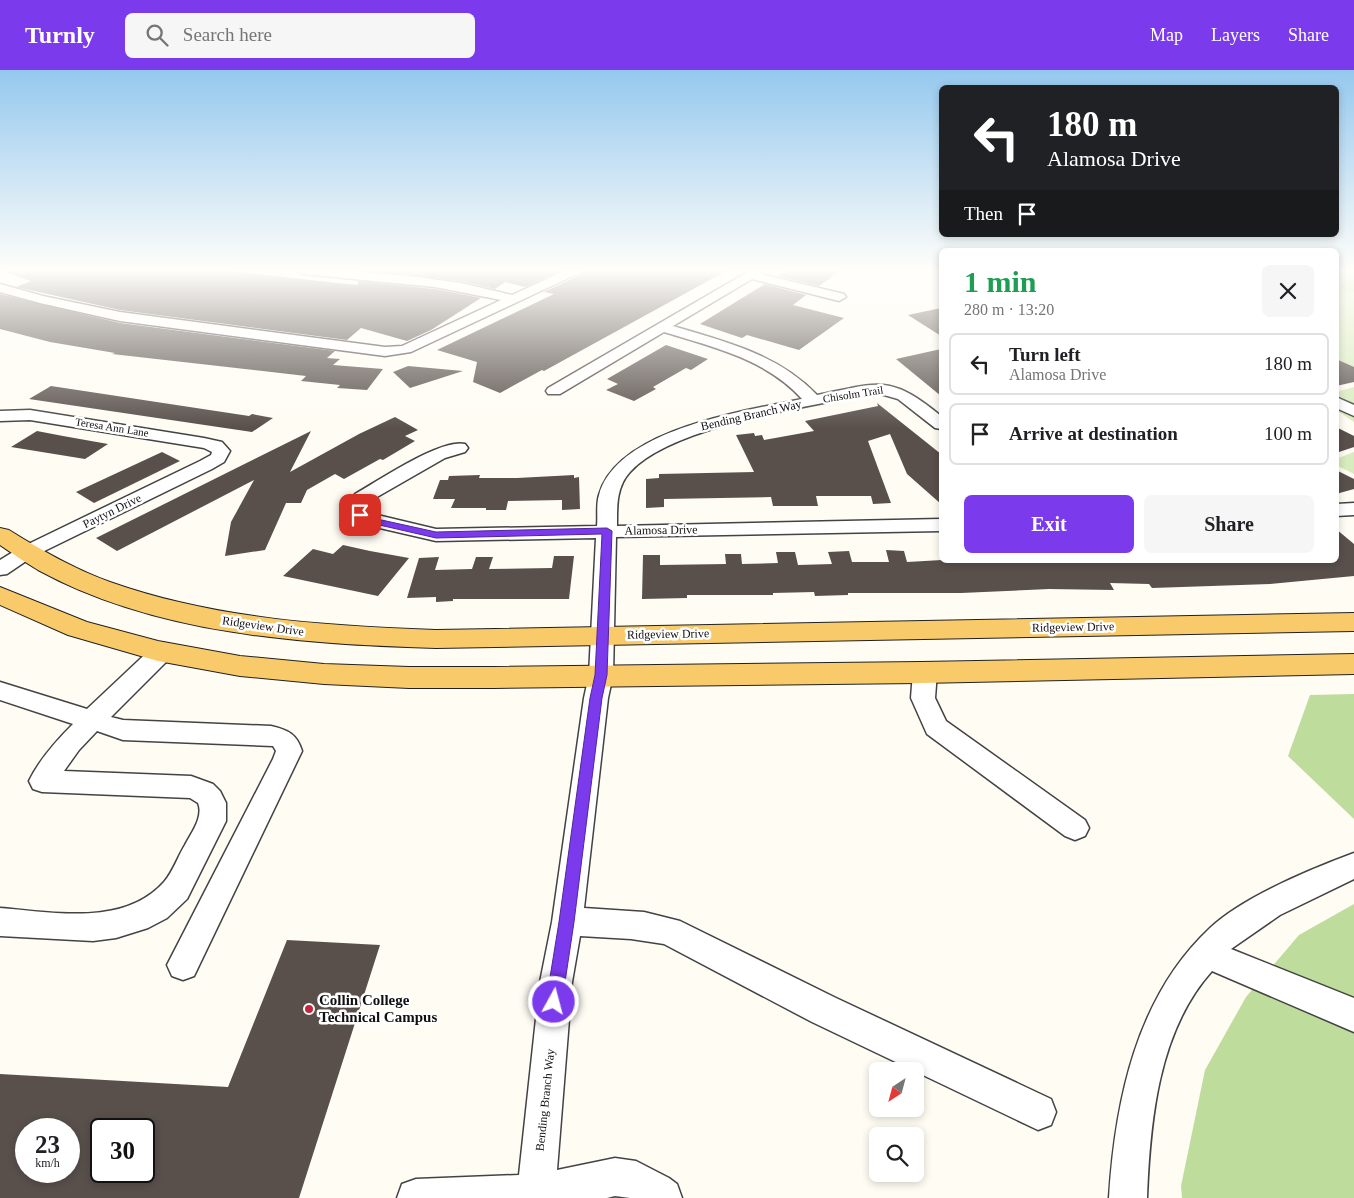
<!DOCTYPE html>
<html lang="en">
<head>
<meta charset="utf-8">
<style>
	:root { --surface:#fff; --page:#f6f6f6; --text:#202124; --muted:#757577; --line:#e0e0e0; --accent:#7c3aed }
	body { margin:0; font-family:Georgia,serif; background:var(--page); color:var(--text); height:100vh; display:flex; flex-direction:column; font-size:19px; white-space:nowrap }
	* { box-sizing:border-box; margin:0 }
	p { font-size:16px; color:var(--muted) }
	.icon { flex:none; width:28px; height:28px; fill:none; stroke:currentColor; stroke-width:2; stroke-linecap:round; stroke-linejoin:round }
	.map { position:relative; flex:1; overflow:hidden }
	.side { position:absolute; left:939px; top:178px; width:400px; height:315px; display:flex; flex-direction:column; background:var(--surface); border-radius:8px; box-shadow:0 2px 8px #0003 }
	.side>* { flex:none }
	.banner { position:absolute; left:939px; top:15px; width:400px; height:152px; border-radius:8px; box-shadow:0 2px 8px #0003; background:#202124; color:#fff; overflow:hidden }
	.needle { width:32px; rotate:216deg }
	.fabs { position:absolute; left:869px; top:992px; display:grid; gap:10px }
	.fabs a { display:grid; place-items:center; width:55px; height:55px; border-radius:8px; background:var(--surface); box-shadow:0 2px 8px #0003; font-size:25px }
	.speed { position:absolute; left:15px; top:1048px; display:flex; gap:10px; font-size:25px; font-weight:700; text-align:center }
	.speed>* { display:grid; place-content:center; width:65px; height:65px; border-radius:50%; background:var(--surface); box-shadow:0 2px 8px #0003; line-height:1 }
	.speed small { font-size:12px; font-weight:400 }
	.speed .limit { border:2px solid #111; border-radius:8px; background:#fff; color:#111 }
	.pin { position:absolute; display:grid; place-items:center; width:42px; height:42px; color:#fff; margin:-21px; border-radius:10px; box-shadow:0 2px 8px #0006 }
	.me { position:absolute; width:55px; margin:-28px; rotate:7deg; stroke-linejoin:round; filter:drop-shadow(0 0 4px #0008) }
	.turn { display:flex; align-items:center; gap:18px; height:105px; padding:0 25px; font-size:22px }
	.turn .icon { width:65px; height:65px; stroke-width:2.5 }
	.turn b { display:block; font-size:35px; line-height:42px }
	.then { display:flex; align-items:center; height:48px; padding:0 25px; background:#0003; gap:10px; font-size:19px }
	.round { display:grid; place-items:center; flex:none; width:52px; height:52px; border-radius:8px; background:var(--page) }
	.summary { display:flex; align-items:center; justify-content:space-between; height:85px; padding:0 25px }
	h1 { font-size:30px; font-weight:700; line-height:38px; color:#1e9e55 }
	.action { display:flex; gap:10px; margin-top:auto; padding:10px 25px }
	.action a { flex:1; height:58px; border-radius:8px; background:var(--accent); color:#fff; font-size:20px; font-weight:700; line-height:58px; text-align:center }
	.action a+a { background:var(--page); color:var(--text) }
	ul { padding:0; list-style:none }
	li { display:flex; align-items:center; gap:15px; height:62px; margin:0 10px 8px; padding:0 15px; border:2px solid var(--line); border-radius:8px }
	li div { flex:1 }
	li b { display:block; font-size:19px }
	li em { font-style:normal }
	header { display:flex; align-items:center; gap:30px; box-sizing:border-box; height:70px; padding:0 25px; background:var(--accent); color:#fff }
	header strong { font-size:24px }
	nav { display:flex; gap:28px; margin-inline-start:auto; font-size:18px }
	.search { width:350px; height:45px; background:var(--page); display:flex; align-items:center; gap:12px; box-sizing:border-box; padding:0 18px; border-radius:8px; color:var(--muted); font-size:19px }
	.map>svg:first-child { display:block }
	.green { fill:#d8ebbc }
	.forest { fill:#bedc9b }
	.building { fill:#59504c; fill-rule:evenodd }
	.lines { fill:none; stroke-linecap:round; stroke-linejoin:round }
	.minor-casing { stroke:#434343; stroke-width:3 }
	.major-casing { stroke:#212121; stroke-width:2 }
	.minor { fill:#fff; fill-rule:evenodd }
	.major { fill:#f9ca69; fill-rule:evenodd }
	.route { fill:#7c3aed; stroke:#51269a }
	.poi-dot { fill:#c4253a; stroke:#fff; stroke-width:2 }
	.labels { text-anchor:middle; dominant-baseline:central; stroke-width:5; stroke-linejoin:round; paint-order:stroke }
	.far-street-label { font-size:11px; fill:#101010; stroke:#fff }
	.street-label { font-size:12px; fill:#101010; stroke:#fff }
	.near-poi-label { font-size:15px; font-weight:bold; fill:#101010; stroke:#fff; text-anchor:start }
</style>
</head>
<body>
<header>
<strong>Turnly</strong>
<div class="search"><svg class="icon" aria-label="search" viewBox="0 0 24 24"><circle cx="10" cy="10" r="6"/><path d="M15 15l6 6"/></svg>Search here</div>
<nav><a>Map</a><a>Layers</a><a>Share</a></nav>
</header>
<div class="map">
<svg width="1354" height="1128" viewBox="0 0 1354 1128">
	<rect width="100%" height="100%" fill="#fffcf4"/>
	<g class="green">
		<path d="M1336,221L1354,222V298L1336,290Z"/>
		<path d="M1354,317V352L1336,340V322Z"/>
		<path d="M1354,382V404L1336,395V389Z"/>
	</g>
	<g class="forest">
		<path d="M1336,200H1354V222L1336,221Z"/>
		<path d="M1354,624V749L1288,686L1310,625Z"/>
		<path d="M1354,834V1128H1182L1181,1116L1205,1000L1246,927L1299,865Z"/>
	</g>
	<g class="building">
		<path d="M5,200H222L337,213L358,215V211L435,219L481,228L431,260L407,271L361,258L347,270L120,240L16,217L31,211L5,202Z"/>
		<path d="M359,200H562L525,217L505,212L495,219L461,211Z"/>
		<path d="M583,200H728L544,301L542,300L500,323L473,312L477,292L437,280L554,224L544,222L580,205Z"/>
		<path d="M789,200H841L819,216L778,206Z"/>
		<path d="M765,214L806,225L793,235L844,248L799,280L747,265L742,268L700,254Z"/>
		<path d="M0,224L120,253L335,281L327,288L340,289L333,295L383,299L367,320L337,318L340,315L301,311L306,306L112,284L115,283L50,272L0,259Z"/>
		<path d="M941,238V266L908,245Z"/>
		<path d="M666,275L708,289L691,300L686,298L653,317L656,319L634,331L606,320L618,314L607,309Z"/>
		<path d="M941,279V326L896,289Z"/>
		<path d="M1336,289L1354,297V312L1336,316Z"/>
		<path d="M408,296L463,301L410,318L393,302Z"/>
		<path d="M51,316L249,346L252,344L273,348L252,362L29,329Z"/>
		<path d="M877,333L941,384V434L907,404L890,364L868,371L891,433L873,434L871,426H816L818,436H773L771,427L664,429V437L646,438V409L659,408V404L754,402L736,365L754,363L755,366L762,365L764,370L814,361L805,351L878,336Z"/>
		<path d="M395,347L418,360L405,366L415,371L383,390L380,389L344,409L335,404L307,420L301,433H286L265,480L225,486L231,452L254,410L117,481L96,468L311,361L290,402L359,364Z"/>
		<path d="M1336,357L1354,366V377L1336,383Z"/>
		<path d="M37,361L63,366L108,374L85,389L11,377Z"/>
		<path d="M162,382L180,391L94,433L76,422Z"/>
		<path d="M1336,400L1354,409V419L1336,424Z"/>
		<path d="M480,405L479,408H517L574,405V408L579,407L580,439L562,440V430L508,431L506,440H486V438H451L455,429H433L440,410H448L449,406Z"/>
		<path d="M1336,459L1354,474V506L1270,514L1182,517L1152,518L1149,514L1110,513L1114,520L1049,519L961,523H848V525L815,526L814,522L773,523V525H687V528L642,529L643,485H660V495L726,494L725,484H741L742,494L778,493L776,482H795L798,495L832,494L828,482L849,481L852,492H889L886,480L904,481L907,492L942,490H1336Z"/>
		<path d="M343,475L370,481L409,488L378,526L283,506L313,479L333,484Z"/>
		<path d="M554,486H574L569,529H453V531L436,532V527L407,528L419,488L439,487L435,500L472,499L476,487H493L489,499L552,498Z"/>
		<path d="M287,870L380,875L299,1128H0V1004L228,1017ZM26,1059H69V1101H26ZM101,1059H144V1101H101Z"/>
	</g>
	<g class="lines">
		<defs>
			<g id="minor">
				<path d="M297,200H338L409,206L461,213L512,225L566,200H581L579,203L411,282L385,286L120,251L40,233L0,222V214L43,226L120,242L385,277L402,276L501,230L435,217L303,204Z"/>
				<path d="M751,200H765L761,204L844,224L846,227L839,231L752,209L673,256C726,272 778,284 817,325C878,313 889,303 941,346V359L935,358L898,329L877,323C815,335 671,356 630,402C616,417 617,437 617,456L941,449V461L616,467L613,605L608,628L584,838L644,842L680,851L836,928L1051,1029L1056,1042L1051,1055L1038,1060L812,952L664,874L631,869L580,866L572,912L557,1100L615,1088L636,1091L669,1108L677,1114L682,1128H630L615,1126L607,1128H397L402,1114L416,1109L519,1105L540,912L552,852L584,628L589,605L596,468L436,471L358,453C348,445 348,435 355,424C378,411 441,368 465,374L468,378L465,382L445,388L370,431L369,443L436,459L597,456C598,446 596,434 599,425C617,359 745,341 802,329C766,289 713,277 664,262L560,324H548L546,321L548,318Z"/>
				<path d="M1336,327L1354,335V346L1336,338Z"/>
				<path d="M30,340L204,368L222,372L230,381L224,392L212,399L32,487L7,504L0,505V490L18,479L200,391L211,385L212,382L204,378L30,350L0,351V341Z"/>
				<path d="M1354,433V445L1336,446V434Z"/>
				<path d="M163,573L171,575L174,581L171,587L111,647L123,650L271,656C288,660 297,664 302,681L194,906L183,910L172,906L167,895L273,689L276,681L273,676L123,670L97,661L79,680L64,701L191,706L213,714L220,721L226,733V751L187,829L167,848L148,858L116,868L93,871L0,866V838C53,842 124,857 164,812C173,802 178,786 185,775C191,763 204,747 198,733L190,728L42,722L33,719L29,711C39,690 57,670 73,654L0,630V612L87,639L155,575Z"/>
				<path d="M925,594L933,596L937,602L935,628L946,651L1085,750L1089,758L1085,766L1075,770L1065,766L927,664L911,628L913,602L917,596Z"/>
				<path d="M1354,783V809L1280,845L1231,879L1354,928V962L1212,901C1158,961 1150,1052 1147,1128H1109C1115,1032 1136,927 1210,858C1243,827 1311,799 1354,783Z"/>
			</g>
			<g id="major">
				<path d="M0,458L9,460C41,480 74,499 110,512C215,549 326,556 436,560L1354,543V561L436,578C304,574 157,565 38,500C25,492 13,484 0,475Z"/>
				<path d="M0,517L87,552L158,571L240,586L324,594L409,597H493L921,592L1354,584V604L921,613L493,618H409L324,614L240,606L158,591L68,565L0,535Z"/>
			</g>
		</defs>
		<use href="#minor" class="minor-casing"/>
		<use href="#major" class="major-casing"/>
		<use href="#minor" class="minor"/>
		<use href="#major" class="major"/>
	</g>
	<linearGradient id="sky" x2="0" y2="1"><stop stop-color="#95c8ee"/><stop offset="0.56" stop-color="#fffefa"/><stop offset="1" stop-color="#fffefa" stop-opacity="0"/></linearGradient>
	<rect width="1354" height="358" fill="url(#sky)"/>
	<path class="route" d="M360,442L368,447L436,462L607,458L612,461L607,605L602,628L574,852L562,932L560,937L554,940L548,937L546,932L559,852L590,628L595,605L602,464L436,468L362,451L355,445Z"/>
	<circle class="poi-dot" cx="309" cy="939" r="5"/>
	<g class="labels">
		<g class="far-street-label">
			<text transform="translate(853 324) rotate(-9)">Chisolm Trail</text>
			<text transform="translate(112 357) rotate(9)">Teresa Ann Lane</text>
		</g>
		<g class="street-label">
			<text transform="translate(751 345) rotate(-13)">Bending Branch Way</text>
			<text transform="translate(112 441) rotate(-26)">Paytyn Drive</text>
			<text transform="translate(661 460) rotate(-1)">Alamosa Drive</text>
			<text transform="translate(263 556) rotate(8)">Ridgeview Drive</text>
			<text transform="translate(1073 557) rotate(-1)">Ridgeview Drive</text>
			<text transform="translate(668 564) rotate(-1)">Ridgeview Drive</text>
			<text transform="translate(545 1030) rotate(-84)">Bending Branch Way</text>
		</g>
		<g class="near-poi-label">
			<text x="319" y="930">Collin College<tspan x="319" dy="17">Technical Campus</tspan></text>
		</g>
	</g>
</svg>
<div class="fabs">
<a><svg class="needle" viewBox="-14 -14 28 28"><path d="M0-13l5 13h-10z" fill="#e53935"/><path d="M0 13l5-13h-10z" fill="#757577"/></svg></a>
<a><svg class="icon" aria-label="search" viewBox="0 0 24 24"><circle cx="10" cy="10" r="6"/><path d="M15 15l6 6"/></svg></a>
</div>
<div class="speed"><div>23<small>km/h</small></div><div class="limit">30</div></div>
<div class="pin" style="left:360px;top:445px;background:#d93025"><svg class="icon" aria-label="arrive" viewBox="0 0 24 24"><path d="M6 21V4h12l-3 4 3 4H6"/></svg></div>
<svg class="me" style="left:554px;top:932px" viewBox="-20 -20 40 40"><circle r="17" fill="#7c3aed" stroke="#fff" stroke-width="3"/><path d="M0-11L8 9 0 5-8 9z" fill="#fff"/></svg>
<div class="banner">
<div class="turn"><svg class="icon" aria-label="left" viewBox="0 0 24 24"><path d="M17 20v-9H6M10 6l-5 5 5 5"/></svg><div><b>180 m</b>Alamosa Drive</div></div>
<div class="then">Then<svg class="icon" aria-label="arrive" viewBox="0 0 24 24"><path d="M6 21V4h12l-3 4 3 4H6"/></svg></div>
</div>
<section class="side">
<div class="summary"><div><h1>1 min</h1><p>280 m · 13:20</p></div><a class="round"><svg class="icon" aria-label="close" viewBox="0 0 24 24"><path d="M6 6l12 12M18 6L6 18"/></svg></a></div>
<ul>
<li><svg class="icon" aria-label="left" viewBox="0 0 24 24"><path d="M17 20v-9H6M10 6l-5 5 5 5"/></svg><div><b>Turn left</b><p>Alamosa Drive</p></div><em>180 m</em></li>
<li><svg class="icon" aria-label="arrive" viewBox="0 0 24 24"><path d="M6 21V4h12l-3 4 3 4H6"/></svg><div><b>Arrive at destination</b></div><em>100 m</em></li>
</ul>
<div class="action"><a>Exit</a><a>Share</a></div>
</section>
</div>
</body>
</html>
